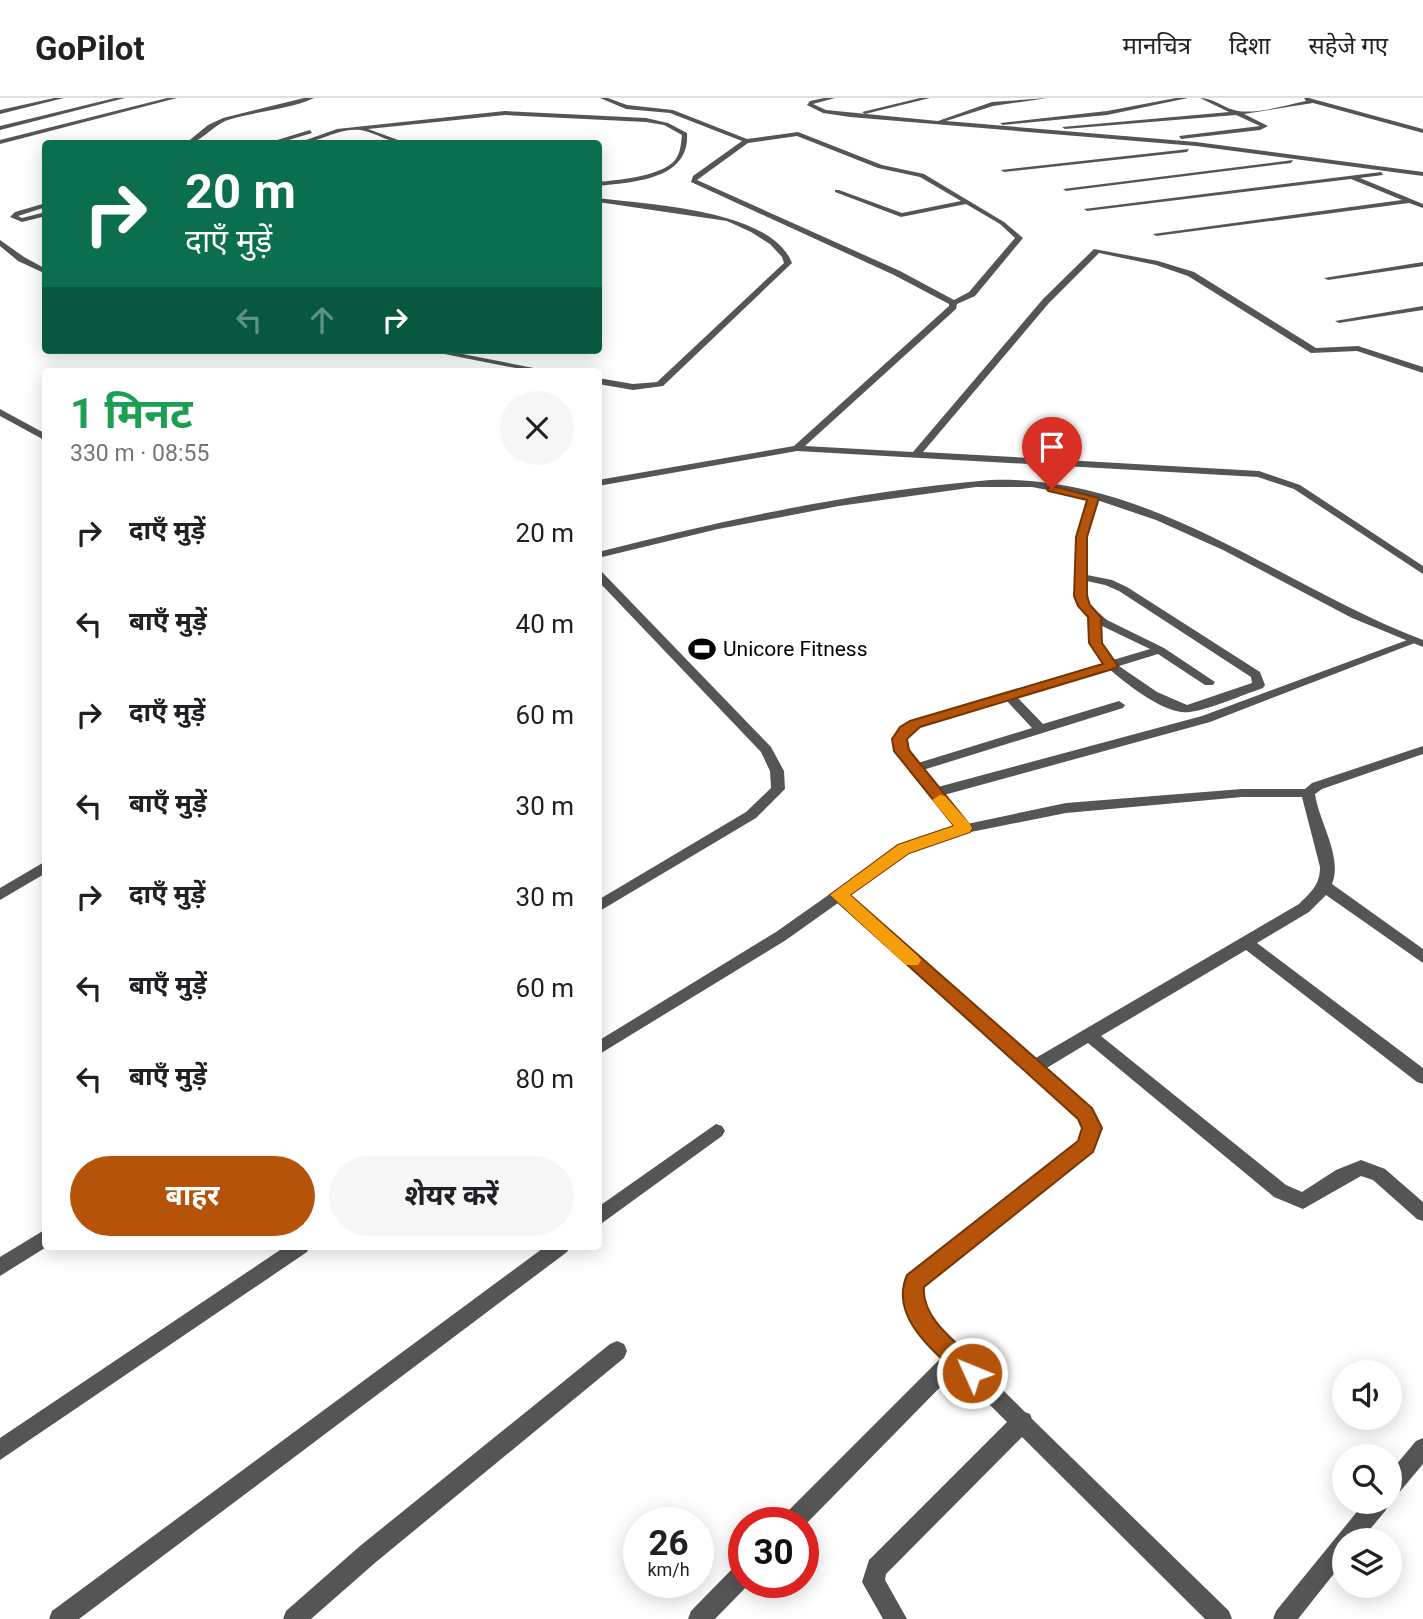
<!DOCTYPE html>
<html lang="hi">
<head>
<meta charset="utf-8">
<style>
	:root { --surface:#fff; --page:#f6f6f6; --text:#202124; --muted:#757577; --line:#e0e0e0; --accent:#b45309 }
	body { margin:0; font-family:Roboto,"Noto Sans Devanagari",sans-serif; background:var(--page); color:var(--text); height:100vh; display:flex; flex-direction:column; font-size:26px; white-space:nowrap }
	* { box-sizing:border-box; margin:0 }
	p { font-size:23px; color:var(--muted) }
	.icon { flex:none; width:38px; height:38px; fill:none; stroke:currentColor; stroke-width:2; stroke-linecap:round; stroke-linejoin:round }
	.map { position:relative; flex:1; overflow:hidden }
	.side { position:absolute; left:42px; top:270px; width:560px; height:882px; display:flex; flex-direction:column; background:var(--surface); border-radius:7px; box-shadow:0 4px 18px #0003 }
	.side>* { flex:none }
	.guide { position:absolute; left:42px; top:42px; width:560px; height:214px; border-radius:7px; box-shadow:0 4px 18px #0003; background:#0b6e4f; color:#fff; overflow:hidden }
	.fabs { position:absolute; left:1332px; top:1262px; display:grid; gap:14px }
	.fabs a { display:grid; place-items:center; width:70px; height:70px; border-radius:50%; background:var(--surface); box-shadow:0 4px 18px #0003; font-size:35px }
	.speed { position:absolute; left:623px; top:1409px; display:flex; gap:14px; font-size:35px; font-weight:700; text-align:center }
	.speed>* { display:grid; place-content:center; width:91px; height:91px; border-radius:50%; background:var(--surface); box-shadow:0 4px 18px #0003; line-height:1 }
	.speed small { font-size:18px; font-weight:400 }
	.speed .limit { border:10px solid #d22; background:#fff; color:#111 }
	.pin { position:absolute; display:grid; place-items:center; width:60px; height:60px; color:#fff; margin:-72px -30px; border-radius:50% 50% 50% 0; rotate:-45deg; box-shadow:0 0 7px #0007 }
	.pin .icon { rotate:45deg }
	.me { position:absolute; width:77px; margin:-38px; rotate:314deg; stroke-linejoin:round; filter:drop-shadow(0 0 5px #0008) }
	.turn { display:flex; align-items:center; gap:24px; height:147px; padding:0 28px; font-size:32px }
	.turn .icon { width:91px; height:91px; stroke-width:2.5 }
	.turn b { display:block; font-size:49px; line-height:60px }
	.lanes { display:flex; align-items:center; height:66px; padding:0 28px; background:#0003; justify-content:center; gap:35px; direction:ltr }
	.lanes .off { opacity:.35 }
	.round { display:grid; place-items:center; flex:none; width:74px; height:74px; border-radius:37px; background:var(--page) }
	.summary { display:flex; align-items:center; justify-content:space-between; height:119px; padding:0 28px }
	h1 { font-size:42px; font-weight:700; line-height:52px; color:#1e9e55 }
	.primary-button { display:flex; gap:14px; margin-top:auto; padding:14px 28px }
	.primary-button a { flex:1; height:80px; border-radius:42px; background:var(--accent); color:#fff; font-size:28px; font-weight:700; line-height:80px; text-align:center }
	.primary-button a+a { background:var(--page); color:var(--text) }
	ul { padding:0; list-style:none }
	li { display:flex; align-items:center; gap:21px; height:91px; padding:0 28px }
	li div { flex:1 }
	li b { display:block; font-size:26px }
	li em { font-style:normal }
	header { display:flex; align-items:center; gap:42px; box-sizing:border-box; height:98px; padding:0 35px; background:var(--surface); border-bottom:2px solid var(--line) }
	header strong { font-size:33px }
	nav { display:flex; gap:38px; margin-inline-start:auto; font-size:24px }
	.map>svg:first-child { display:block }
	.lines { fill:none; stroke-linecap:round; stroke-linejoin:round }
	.service { fill:#555; fill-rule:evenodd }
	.minor { fill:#555; fill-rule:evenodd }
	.tertiary { fill:#555; fill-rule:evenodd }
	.route { fill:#b45309; stroke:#753606; stroke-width:2 }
	.slow { fill:#f59e0b }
	.labels { text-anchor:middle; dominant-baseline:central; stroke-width:7; stroke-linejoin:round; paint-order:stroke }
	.poi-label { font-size:21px; fill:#000; stroke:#fff; text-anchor:start }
</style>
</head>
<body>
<header>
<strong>GoPilot</strong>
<nav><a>मानचित्र</a><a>दिशा</a><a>सहेजे गए</a></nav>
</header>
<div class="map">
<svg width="1423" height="1521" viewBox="0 0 1423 1521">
	<rect width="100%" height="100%" fill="#fff"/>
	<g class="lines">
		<g class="service">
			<path d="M54,0H64L0,16V12Z"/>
			<path d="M115,0H125L0,32V28Z"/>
			<path d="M167,0H177L0,46V42Z"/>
			<path d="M304,0H314C288,12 256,13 228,22C213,27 200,46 185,46L208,27L223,20Z"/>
			<path d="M600,0H608L627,7L673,12L747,41L798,34L882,67L924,76L1004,124L1023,140L975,198L957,206L956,211L805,348L913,354L1043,201L1094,151L1158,163L1194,174L1316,250L1358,248L1423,269V275L1357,253L1311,255L1188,178L1156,167L1099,155L1049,205L923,354L1259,373L1300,387L1423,468V476L1294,391L1258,379L797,353L598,388V382L794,348L949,208V206L894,177L691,84L693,78L742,43L670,15L626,11ZM797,38L878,70L920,79L961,103L902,115L839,92H835V94L901,119L966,106L1000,126L1015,140L969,194L954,202L900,173L697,82L748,45Z"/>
			<path d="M505,13L646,20L668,25L687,35C690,82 634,84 598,88V84C618,82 667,78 677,59C681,52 681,44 682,37L664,27L646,24L505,17L368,31L409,46C391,46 377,35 361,32C338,29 317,46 295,46L337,31Z"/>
			<path d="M310,32L312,35L275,46H264Z"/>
			<path d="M598,100C648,107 771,111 792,165L663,288L633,292L598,286V280L633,286L657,284L784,165L782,159L770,146L751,134L727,123L598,104Z"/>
			<path d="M46,105V109L18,118L22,120L46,114V118L22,124L10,119L15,114Z"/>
			<path d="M0,142L24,159L46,171V176L18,163L0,148Z"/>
			<path d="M424,252H442L549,273H531Z"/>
			<path d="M0,311L46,336V343L0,318Z"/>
			<path d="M1093,397L1098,400L1087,439V477L1112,482L1127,489L1260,574L1265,587L1263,590C1242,597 1211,611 1190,614C1166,618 1127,586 1109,571L1017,599L1043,626L1119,603L1125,607L1123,610L923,672L938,689L1202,618L1410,541H1418L1420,543L1210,624L944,697L971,730L964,735L959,733L896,656L893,641L901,630L911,623L1103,565L1091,547L1089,518L1078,508L1075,498L1077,439L1088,400ZM1087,483L1105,487L1119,493L1251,579L1252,585L1187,607L1157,594L1119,568L1158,556L1205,587H1213L1215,584L1164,550L1107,522L1089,507ZM1100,527L1150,551L1113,562L1102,547ZM1006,602L1032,630L918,665L907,652L905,641L919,629Z"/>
			<path d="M598,473L602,474L771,649L784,673L785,691L756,720L598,814V802L746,714L771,690L770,673L761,654L598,483Z"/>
			<path d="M46,1131V1148H48L0,1178V1159Z"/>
		</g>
		<g class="minor">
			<path d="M824,0H835L813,6L826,12L938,23L992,4L1048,0L993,8L946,23L1196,44L1423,74V78L1196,48L850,19L823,15L807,7L810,3Z"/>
			<path d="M920,0H930L865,16L862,14Z"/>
			<path d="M1176,0H1188L1107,17L1003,27L1000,25L1107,13Z"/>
			<path d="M1200,0C1214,0 1225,11 1238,13C1259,16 1286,7 1306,3L1304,0H1309L1423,31V35L1313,5L1244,16L1268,28L1260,32L1181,41L1179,38L1260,28L1236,17L1065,31L1062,29L1229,14Z"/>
			<path d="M1189,51L1187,54L1004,74L1001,72Z"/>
			<path d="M1293,62L1291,65L1066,93L1063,91Z"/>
			<path d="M1381,74L1383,77L1360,80L1423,106V110L1409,105L1156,138L1153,136L1402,102L1351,81L1087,113L1084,111Z"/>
			<path d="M1423,164V168L1328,182L1324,180Z"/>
			<path d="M1423,208V212L1339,225L1335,223Z"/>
			<path d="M1423,648V656L1322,691L1315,696C1319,724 1343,759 1332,786L1423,851V865L1326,797L1309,814L1257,845L1423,970V986L1417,984L1246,852L1101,938L1286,1087L1302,1094L1336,1072L1361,1062L1385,1071L1423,1104V1123L1417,1121L1373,1082L1361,1078L1303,1111L1274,1099L1088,945L1045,971L1091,1011L1101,1030L1092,1053L923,1188L922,1202L937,1227L1025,1314L1030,1316L1032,1321L1229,1513L1232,1521H1205L1022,1339L886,1476L885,1482L907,1521H883L862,1484L869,1462L1007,1324L956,1273L803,1429V1424H782L785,1416L942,1259C921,1238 893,1210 907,1178L1079,1043L1083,1030L1079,1021L838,805L786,842L598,957V943L776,834L898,748L943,731L1066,705L1242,691H1305L1312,685ZM1242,699H1302L1320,769C1320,787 1311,794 1299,806L1034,961L848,798L908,754L951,738L1066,715Z"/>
			<path d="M716,1026L722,1028L725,1033L722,1038L598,1128V1109Z"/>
			<path d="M286,1148H310L307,1154L0,1362V1340Z"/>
			<path d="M546,1148H570L567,1154L79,1521H49L52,1513Z"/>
			<path d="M617,1243L624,1246L627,1253L624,1260L376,1464L311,1521H283L286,1513L360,1448L610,1246Z"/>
			<path d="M1423,1340V1366L1397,1397L1390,1400V1374L1416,1343Z"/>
			<path d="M1365,1404H1389L1386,1412L1361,1442H1344V1463L1298,1521H1273L1276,1513Z"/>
			<path d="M744,1464V1484H751L715,1521H688L691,1513L736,1467Z"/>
		</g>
		<g class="tertiary">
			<path d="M990,382C1150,376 1281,488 1423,542V549L1352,520L1223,452L1156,422L1094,401L1032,389H976L839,408L718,431L598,460V454C727,421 858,393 990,382Z"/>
			<path d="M46,763V775L0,802V790Z"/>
		</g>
	</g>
	<path class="route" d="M1052,388L1099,400L1087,439V498L1090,507L1101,519L1102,545L1118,568L1116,570L920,629L907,641L909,652L972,730L970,734L909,755L850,797L1092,1010L1102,1030L1093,1054L924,1189C921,1221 959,1246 980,1267L984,1275L980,1282L972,1286L965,1282C937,1256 888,1220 907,1177L1078,1043L1082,1030L1078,1021L830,797L898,747L954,728L894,653L892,641L900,629L910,623L1103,566L1089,545L1088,519L1078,508L1074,498L1076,439L1087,402L1048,393L1047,391Z"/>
	<path class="slow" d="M940,697L945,698L970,726L972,730L970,734L909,755L850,797L918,858L921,862L918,867H906L830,797L898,747L954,728L932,702Z"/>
	<defs>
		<symbol id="stadium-bare" viewBox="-9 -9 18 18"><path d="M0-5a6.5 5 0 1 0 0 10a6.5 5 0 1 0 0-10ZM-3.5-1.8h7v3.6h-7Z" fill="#000" stroke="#fff" stroke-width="2.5" paint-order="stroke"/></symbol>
	</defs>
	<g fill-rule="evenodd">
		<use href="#stadium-bare" x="683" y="532" width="38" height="38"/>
	</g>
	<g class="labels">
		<g class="poi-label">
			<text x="723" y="551">Unicore Fitness</text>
		</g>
	</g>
</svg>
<div class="fabs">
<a><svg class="icon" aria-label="sound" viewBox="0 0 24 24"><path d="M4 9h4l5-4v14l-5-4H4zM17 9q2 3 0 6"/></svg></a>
<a><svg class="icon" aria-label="search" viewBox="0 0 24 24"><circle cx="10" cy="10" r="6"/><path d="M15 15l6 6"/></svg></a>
<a><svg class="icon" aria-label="layers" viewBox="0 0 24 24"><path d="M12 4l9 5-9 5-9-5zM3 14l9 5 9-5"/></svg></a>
</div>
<div class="speed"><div>26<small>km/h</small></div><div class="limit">30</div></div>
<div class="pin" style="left:1052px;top:391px;background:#d93025"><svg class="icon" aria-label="arrive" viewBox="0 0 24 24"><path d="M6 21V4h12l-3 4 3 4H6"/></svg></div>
<svg class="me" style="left:972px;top:1275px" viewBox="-20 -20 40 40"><circle r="17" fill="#b45309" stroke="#fff" stroke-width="3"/><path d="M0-11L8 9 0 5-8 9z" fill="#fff"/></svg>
<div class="guide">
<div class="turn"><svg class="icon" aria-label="right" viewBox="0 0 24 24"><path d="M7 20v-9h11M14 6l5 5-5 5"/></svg><div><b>20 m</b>दाएँ मुड़ें</div></div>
<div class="lanes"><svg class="icon off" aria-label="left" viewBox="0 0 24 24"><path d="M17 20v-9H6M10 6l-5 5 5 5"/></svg><svg class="icon off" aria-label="ahead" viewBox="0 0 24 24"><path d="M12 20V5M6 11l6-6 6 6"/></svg><svg class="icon" aria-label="right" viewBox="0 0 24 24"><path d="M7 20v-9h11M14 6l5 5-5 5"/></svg></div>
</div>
<section class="side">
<div class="summary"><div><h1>1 मिनट</h1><p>330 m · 08:55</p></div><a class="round"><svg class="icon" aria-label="close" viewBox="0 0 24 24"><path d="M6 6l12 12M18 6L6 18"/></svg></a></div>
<ul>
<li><svg class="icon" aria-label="right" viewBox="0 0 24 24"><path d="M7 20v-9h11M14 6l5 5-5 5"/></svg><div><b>दाएँ मुड़ें</b></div><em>20 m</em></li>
<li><svg class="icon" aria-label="left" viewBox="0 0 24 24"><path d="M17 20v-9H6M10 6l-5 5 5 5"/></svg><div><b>बाएँ मुड़ें</b></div><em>40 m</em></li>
<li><svg class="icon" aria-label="right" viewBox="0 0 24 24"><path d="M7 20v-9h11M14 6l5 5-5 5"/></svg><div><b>दाएँ मुड़ें</b></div><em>60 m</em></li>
<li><svg class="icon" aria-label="left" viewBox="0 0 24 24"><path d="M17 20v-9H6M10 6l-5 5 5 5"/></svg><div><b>बाएँ मुड़ें</b></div><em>30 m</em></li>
<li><svg class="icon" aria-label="right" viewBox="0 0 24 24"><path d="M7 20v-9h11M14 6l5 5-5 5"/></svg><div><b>दाएँ मुड़ें</b></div><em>30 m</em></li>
<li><svg class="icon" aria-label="left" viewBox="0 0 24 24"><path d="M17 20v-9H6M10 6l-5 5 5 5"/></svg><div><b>बाएँ मुड़ें</b></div><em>60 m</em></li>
<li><svg class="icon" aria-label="left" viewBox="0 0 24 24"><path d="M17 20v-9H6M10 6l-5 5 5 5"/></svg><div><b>बाएँ मुड़ें</b></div><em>80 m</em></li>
</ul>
<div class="primary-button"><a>बाहर</a><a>शेयर करें</a></div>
</section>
</div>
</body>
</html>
